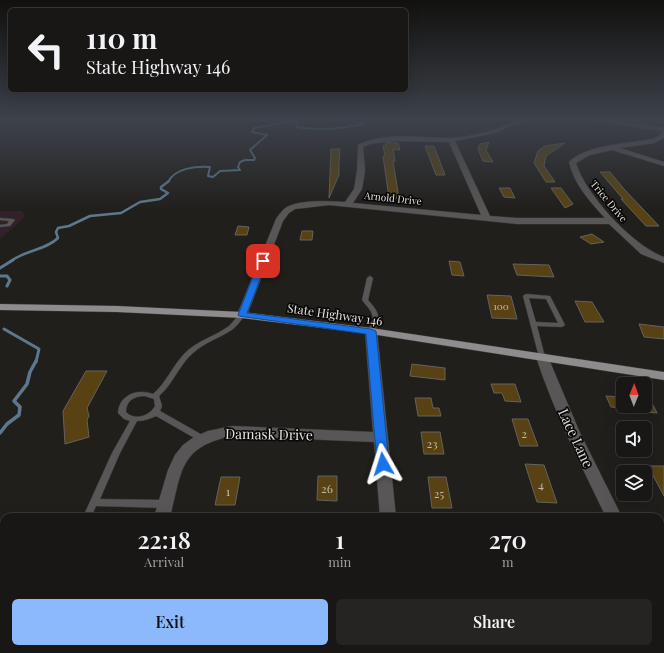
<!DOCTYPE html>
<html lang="en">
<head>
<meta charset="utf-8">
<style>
	:root { --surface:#191715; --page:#262422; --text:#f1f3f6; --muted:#9f9fa0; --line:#373634; --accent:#8cb9fc }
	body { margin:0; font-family:"Playfair Display",serif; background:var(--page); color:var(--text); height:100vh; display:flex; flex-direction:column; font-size:15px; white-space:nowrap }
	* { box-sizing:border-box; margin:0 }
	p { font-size:13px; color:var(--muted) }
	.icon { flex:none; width:22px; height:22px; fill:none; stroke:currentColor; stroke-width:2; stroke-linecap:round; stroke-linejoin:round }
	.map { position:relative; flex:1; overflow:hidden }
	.details { position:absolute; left:0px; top:513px; width:664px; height:140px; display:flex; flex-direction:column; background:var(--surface); border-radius:12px 12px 0 0; box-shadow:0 4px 16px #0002,0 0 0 1px var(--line) }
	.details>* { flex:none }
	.banner { position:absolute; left:8px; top:8px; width:400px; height:84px; border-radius:6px; box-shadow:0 4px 16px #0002,0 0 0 1px var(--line); background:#191715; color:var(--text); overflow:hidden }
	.needle { width:26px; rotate:1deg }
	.fabs { position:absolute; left:616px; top:377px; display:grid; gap:8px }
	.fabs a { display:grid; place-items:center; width:36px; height:36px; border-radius:6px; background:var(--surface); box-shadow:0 4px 16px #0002,0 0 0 1px var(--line); font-size:20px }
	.pin { position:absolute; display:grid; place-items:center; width:34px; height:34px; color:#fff; margin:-17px; border-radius:8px; box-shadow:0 2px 6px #0006 }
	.me { position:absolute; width:44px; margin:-22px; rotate:354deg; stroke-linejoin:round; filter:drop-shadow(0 0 3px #0008) }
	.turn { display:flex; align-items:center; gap:14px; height:84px; padding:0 12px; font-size:18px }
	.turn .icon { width:52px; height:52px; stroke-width:2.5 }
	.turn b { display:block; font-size:28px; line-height:34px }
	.eta { display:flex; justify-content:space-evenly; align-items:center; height:68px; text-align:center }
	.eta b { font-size:24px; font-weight:600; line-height:28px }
	.primary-button { display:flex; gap:8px; margin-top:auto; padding:8px 12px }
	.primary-button a { flex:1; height:46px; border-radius:6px; background:var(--accent); color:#111; font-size:16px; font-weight:600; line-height:46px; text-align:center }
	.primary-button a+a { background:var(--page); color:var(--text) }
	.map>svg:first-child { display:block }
	.commercial { fill:#32212b }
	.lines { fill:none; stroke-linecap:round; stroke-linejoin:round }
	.stream-far3 { stroke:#5d788e; stroke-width:2 }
	.stream-far2 { stroke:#5d788e; stroke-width:2.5 }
	.stream-far1 { stroke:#5d788e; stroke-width:3 }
	.stream { stroke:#5d788e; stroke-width:3.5 }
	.building { fill:#584213; stroke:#64625e }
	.service-casing { stroke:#3c3a37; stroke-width:1 }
	.minor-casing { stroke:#3c3a37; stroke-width:1 }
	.primary-casing { stroke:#3c3a37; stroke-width:1 }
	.service { fill:#585656; fill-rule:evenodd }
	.minor { fill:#585656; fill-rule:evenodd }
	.primary { fill:#908c8d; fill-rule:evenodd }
	.route { fill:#1a73e8; stroke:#114b97 }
	.labels { text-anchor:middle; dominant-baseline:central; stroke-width:3.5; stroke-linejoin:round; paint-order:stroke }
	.far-street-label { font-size:10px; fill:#e3e2df; stroke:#0a0908 }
	.number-label { font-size:10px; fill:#c0baac }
	.street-label { font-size:12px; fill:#e3e2df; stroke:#0a0908 }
	.near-number-label { font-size:12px; fill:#c0baac }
	.near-street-label { font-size:14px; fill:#e3e2df; stroke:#0a0908 }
</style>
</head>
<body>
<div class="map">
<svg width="664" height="653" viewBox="0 0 664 653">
	<rect width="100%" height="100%" fill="#211f1c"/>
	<path class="commercial" d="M0,211H22L25,216L22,220L0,239Z"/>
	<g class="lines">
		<path class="stream-far3" d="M168,182C175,168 196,166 210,167L208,176L213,177L220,171L240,170L238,167L240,162L245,160H254L255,158L250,150L267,135L252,132L254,128L293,121L296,123L297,127C319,131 341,129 363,124L365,119"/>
		<path class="stream-far2" d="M11,261C26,250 46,250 58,238L56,232L58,228L69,226L90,216L121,213L140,202L160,199L168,193L161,189V187L169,181"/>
		<g class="stream-far1">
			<path d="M0,268L13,260"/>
			<path d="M0,276H7L10,280L7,286"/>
			<path d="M4,329L39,349L36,362"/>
		</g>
		<path class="stream" d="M0,433L7,424L19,415L20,407L14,401L27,384L30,372L36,361"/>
	</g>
	<g class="building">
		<path d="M392,142L398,143L400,150L393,149L395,161H393L398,192L396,199L389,198L383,156H385L383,146H386L385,143Z"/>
		<path d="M489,142L486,150L493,162L483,161L478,149L480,144Z"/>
		<path d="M565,143L546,156L544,166L555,182H546L534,163L538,151L545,146Z"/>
		<path d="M425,146H434L445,175H436Z"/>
		<path d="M331,149H340L339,163V175L329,198Z"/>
		<path d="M600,172H610L624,189L659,226H646L621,199H623Z"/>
		<path d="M499,188H510L515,198L504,197Z"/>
		<path d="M551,188H561L573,204L565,208Z"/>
		<path d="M238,226L249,227L247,235H235Z"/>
		<path d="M302,231H313L312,240H300Z"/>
		<path d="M592,234L604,242L591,244L580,237Z"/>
		<path d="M449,261L460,262L464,276L452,275Z"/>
		<path d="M513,264L549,265L554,277L517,275Z"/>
		<path d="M487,295L511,296L517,319L492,318Z"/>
		<path d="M575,301L592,302L604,322H585Z"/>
		<path d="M639,324L664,327V339L644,337Z"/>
		<path d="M412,364L445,368V380L410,376Z"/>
		<path d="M86,371H107L87,408L89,416L87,420L89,437L65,444L63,411Z"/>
		<path d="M491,384H515L521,402L505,401L502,393H494Z"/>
		<path d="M606,396L623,397V408L611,407Z"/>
		<path d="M415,398H431L433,408H439L441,416H418Z"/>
		<path d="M645,404L653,405L657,413L645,412Z"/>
		<path d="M512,419H528L538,446H520Z"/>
		<path d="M421,432H440L444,454H424Z"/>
		<path d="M525,464L544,465L557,503L537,502Z"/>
		<path d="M648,466H664V496Z"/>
		<path d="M318,476H337V501L317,500Z"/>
		<path d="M221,477H240L235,505H215Z"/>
		<path d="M428,477H446L452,508H432Z"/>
	</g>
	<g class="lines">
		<defs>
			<g id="service">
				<path d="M0,218L13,219L15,220L10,226L0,227V225L7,224L9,221L0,220Z"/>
				<path d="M370,276L373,278L368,300C375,308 381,314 377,326C375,329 374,331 371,333L368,331C376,314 373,314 362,300L367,278Z"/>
				<path d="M526,294L550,296L565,325L562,327L537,326L545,357L542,359L539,357L523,296ZM529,298L546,299L558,323L536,322Z"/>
				<path d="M242,313L245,315C241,320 238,325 233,329C220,338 205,342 193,353C179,365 173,384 159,396L162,406L160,411L204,436L205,438L204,440L201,441L198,440L156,416C150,419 143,421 137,421L120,453L100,499L165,500L168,501L169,504L168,507L165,508L96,506L91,517H83L112,453L130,421L124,419L118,413C119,395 137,388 153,394C166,383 172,367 184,354C196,341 214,337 229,326C233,322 237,316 242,313ZM145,396L154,399L155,406C150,416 134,421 126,412C126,400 135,396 145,396Z"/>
			</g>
			<g id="minor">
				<path d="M521,119H528L495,133L455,141L490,216L517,218H605C590,202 574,184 569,162C585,145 629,143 652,139L659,136L662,131L594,121L591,119H605L664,127V138L654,143L620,148L664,162V166L612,150L590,155L576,163C585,194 633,246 664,257V263L641,254L609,224H517L329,205L295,209L289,213L283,221L247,315L242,318L238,317L237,315L276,219C278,216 281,212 284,209C295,199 331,201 345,202L354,189L357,171L358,145C385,131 420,138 449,138C474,137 499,129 521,119ZM392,141L449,142L481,215L353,203L362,189L365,171L363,147L370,144Z"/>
				<path d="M371,328L377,331L396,517H380L374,442L232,436C179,447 182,471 170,517H154L168,470L175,455L183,445L194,437L208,431L232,426L373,432L365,331Z"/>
				<path d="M542,353L546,354L548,357L580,433L622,517H606C581,465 554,412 536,357L538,354Z"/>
				<path d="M660,599L664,601V625L660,623Z"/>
				<path d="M113,649H133L131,653H111Z"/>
				<path d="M400,649H420L421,653H401Z"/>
			</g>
			<path id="primary" d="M0,304L117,306L242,312L371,328L664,372V380L371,334L242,318L117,312L0,310Z"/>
		</defs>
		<use href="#service" class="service-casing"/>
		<use href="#minor" class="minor-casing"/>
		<use href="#primary" class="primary-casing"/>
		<use href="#service" class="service"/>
		<use href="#minor" class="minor"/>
		<use href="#primary" class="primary"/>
	</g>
	<linearGradient id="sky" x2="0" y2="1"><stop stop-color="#12110f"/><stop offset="0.57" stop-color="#3d424b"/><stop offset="1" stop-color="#3d424b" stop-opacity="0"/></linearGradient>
	<rect width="664" height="210" fill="url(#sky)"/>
	<path class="route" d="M263,258L267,261L247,313L371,329L376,331L389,464L387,467L383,469L379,467L377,464L366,334L239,316L238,315L259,261Z"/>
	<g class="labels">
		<g class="far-street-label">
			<text transform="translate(393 198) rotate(6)">Arnold Drive</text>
			<text transform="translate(609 201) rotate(50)">Trice Drive</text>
		</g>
		<g class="number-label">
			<text x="501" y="306">100</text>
		</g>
		<g class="street-label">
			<text transform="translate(335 314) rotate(8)">State Highway 146</text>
		</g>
		<g class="near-number-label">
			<text x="524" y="433">2</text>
			<text x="432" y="443">23</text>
			<text x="541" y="484">4</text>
			<text x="327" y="488">26</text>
			<text x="228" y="491">1</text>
			<text x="439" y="493">25</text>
		</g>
		<g class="near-street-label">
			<text transform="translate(269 434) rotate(1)">Damask Drive</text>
			<text transform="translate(576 438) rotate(65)">Lace Lane</text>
		</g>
	</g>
</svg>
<div class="fabs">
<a><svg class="needle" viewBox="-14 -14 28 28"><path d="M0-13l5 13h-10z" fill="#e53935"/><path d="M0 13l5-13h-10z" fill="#9f9fa0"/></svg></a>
<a><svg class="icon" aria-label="sound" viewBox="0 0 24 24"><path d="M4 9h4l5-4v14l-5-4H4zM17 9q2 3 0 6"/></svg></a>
<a><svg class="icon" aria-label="layers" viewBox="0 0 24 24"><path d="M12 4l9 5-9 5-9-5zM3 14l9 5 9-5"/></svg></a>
</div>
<div class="pin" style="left:263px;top:261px;background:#d93025"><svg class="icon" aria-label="arrive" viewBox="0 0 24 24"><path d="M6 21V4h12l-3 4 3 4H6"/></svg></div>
<svg class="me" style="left:383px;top:464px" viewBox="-20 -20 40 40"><path d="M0-17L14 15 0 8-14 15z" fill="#1a73e8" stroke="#fff" stroke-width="4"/></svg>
<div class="banner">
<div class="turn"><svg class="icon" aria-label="left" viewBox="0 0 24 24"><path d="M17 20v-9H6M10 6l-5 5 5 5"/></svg><div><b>110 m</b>State Highway 146</div></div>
</div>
<section class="details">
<div class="eta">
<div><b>22:18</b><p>Arrival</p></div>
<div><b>1</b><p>min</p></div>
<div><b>270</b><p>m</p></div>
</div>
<div class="primary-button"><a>Exit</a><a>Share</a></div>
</section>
</div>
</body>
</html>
